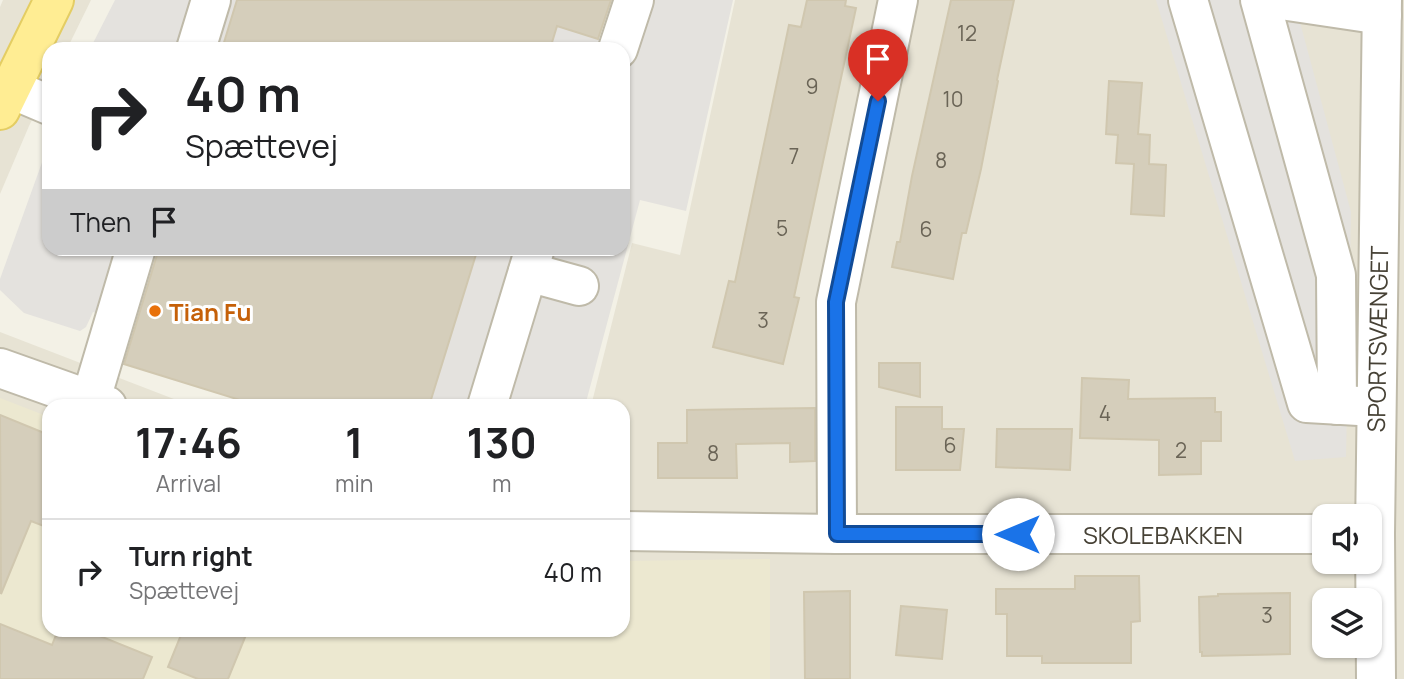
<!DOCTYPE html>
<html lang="en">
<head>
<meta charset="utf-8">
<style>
	:root { --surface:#fff; --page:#f2f2f2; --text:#202124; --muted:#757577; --line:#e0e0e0 }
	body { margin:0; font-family:Manrope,sans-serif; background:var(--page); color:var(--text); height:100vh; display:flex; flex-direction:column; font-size:26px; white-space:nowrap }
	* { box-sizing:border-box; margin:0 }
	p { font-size:23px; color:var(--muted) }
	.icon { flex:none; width:38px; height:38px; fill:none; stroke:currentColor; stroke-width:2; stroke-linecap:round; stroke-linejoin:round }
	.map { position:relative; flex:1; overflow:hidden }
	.panel { position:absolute; left:42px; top:399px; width:588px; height:238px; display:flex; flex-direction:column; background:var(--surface); border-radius:21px; box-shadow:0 2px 5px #0004 }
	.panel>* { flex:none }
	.banner { position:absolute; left:42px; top:42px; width:588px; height:214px; border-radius:21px; box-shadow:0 2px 5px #0004; background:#fff; color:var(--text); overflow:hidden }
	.tools { position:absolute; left:1312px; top:504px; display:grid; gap:14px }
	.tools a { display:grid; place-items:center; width:70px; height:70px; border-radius:14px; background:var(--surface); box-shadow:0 2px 5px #0004; font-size:35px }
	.pin { position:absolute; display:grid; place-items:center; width:60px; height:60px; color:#fff; margin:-72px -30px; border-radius:50% 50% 50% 0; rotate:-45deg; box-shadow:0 0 7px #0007 }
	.pin .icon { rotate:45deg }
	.me { position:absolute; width:77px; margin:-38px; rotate:270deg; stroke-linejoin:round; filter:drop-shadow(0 0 5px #0008) }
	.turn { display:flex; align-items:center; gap:24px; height:147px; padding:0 28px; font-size:32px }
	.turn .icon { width:91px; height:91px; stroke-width:2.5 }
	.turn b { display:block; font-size:49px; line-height:60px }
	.then { display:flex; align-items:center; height:66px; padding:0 28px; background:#0003; gap:14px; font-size:26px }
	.eta { display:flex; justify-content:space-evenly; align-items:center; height:119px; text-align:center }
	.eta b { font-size:42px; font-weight:700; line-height:49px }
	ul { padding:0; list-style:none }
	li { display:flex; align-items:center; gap:21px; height:105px; padding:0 28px; border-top:2px solid var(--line) }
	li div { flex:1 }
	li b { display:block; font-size:26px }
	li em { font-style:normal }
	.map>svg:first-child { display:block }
	.residential { fill:#e7e3d4; fill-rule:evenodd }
	.education { fill:#ece8d0 }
	.parking { fill:#e4e2de }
	.building { fill:#d5cebb; stroke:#d0c7af; stroke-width:2 }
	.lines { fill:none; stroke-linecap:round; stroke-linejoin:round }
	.minor-casing { stroke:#bfbaa9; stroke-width:42 }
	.major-casing { stroke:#e4cd63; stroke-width:42 }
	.minor { stroke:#fff; stroke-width:38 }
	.major { stroke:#ffed93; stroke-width:38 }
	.route-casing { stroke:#114b97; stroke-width:18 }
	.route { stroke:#1a73e8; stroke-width:12 }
	.food-dot { fill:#e8710a; stroke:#fff; stroke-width:2.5 }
	.labels { text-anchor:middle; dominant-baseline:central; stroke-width:6; stroke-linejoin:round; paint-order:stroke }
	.number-label { font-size:21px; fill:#6a6456 }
	.food-label { font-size:24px; font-weight:bold; fill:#c56008; stroke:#fff; text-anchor:start }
	.street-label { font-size:24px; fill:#464135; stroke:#fff }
</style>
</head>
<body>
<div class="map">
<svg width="1404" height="679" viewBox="0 0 1404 679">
	<rect width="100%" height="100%" fill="#f3f1e6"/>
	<g class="residential">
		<path d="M3,0H91L67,49H49V85L29,126L0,194V7Z"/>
		<path d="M735,0H1404V679H0V332L192,406H49V630H623V406H591L632,243L680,255ZM1325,516H1370V562H1325ZM1325,600H1370V646H1325Z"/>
	</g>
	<path class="education" d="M0,398L49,417V630H623V561L770,559V679H0Z"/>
	<g class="parking">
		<path d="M115,0H237L222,49H90Z"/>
		<path d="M612,0H733L686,211L640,200L585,406H429L478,249L623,248V49H550L557,26L600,40Z"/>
		<path d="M1156,0H1294L1351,212L1346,457L1295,461Z"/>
		<path d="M49,143V248L159,249L135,326L93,312L86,327L80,331L24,313L0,290V279Z"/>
	</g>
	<g class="building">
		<path d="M237,0H611L598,39L557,26L550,49H222Z"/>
		<path d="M807,0H846L845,6L856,8L794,297L799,298L783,364L713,347L729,281L735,282L789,25L801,27Z"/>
		<path d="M951,0H1014L997,80L998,81L981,169L966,233H962L953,279L892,267L897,242H900L912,176Z"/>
		<path d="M1109,81L1142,83L1138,134L1150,135L1149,164L1166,165L1164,216L1131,214L1134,164L1116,163L1118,135L1106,134Z"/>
		<path d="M159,248H478L429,406H259L124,364Z"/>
		<path d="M879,363H920V397L879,387Z"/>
		<path d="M1082,378L1129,380L1128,399L1215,398V412H1221V441H1201V474L1159,475V440L1080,438Z"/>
		<path d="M896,407H942V429H964L960,470H896Z"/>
		<path d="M815,408V461L790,462V443L736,444L737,478H658V443H687V410Z"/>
		<path d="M0,415L49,435V528L31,521L1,594Z"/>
		<path d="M997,429H1072L1070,470L996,467Z"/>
		<path d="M1075,576H1139L1140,621L1131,622V663H1042V656H1007V614H996V589H1075Z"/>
		<path d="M850,591V679H805L804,592Z"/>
		<path d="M1290,593V654L1202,656V652H1200L1199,597L1218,596V594Z"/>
		<path d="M901,606L947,610L942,659L896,655Z"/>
		<path d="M0,624L52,645L58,630H85L152,657L143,679H0Z"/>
		<path d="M183,630H248L228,679H198L168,667Z"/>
	</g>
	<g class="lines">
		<defs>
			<g id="minor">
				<path d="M1188,0L1307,403L1376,407"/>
				<path d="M1260,0L1336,275L1337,405"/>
				<path d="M1281,0L1382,15"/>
				<path d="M196,49L211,0"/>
				<path d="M618,49L634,0"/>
				<path d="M9,88L49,105"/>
				<path d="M528,272L579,286"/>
				<path d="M0,368L107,406"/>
				<path d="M91,399L136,248"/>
				<path d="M487,406L535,248"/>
				<path d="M623,531L837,534H1325"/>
				<path d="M837,534L836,302L898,0"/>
				<path d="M1376,679L1375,534L1382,0"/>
			</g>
			<path id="major" d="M0,110L54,0"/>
		</defs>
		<use href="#minor" class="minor-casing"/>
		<use href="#major" class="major-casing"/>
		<use href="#minor" class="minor"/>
		<use href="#major" class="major"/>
	</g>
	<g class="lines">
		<defs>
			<path id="route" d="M878,101L836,302L837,534H1018"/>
		</defs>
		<use href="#route" class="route-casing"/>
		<use href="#route" class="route"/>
	</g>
	<circle class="food-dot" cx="155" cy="311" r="7"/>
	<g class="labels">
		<g class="number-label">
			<text x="967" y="33">12</text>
			<text x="812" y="86">9</text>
			<text x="953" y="99">10</text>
			<text x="794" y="156">7</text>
			<text x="941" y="160">8</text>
			<text x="782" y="228">5</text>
			<text x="926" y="229">6</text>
			<text x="763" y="320">3</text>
			<text x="1105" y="413">4</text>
			<text x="950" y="445">6</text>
			<text x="1181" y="450">2</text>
			<text x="713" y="453">8</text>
			<text x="1267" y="615">3</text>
		</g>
		<g class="food-label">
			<text x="169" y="311">Tian Fu</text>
		</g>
		<g class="street-label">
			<text transform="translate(1377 339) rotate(-89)">SPORTSVÆNGET</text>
			<text x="1163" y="534">SKOLEBAKKEN</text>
		</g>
	</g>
</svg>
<div class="tools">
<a><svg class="icon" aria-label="sound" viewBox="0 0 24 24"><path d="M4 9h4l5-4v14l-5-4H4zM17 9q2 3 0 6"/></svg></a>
<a><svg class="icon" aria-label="layers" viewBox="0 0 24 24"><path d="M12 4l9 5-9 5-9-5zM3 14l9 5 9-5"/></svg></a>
</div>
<div class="pin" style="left:878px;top:101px;background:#d93025"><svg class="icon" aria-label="arrive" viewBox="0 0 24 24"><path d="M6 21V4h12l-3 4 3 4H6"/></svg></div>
<svg class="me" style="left:1018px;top:534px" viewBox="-20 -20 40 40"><circle r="19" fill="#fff"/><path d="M0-13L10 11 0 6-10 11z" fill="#1a73e8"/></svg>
<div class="banner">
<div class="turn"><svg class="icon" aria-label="right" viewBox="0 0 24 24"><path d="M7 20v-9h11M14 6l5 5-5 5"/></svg><div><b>40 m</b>Spættevej</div></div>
<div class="then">Then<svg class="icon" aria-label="arrive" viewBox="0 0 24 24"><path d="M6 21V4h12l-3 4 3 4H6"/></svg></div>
</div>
<section class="panel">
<div class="eta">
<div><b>17:46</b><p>Arrival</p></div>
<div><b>1</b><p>min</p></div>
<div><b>130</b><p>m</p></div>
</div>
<ul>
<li><svg class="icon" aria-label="right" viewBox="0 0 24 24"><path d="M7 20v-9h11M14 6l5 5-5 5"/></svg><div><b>Turn right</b><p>Spættevej</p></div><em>40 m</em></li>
</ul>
</section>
</div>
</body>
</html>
